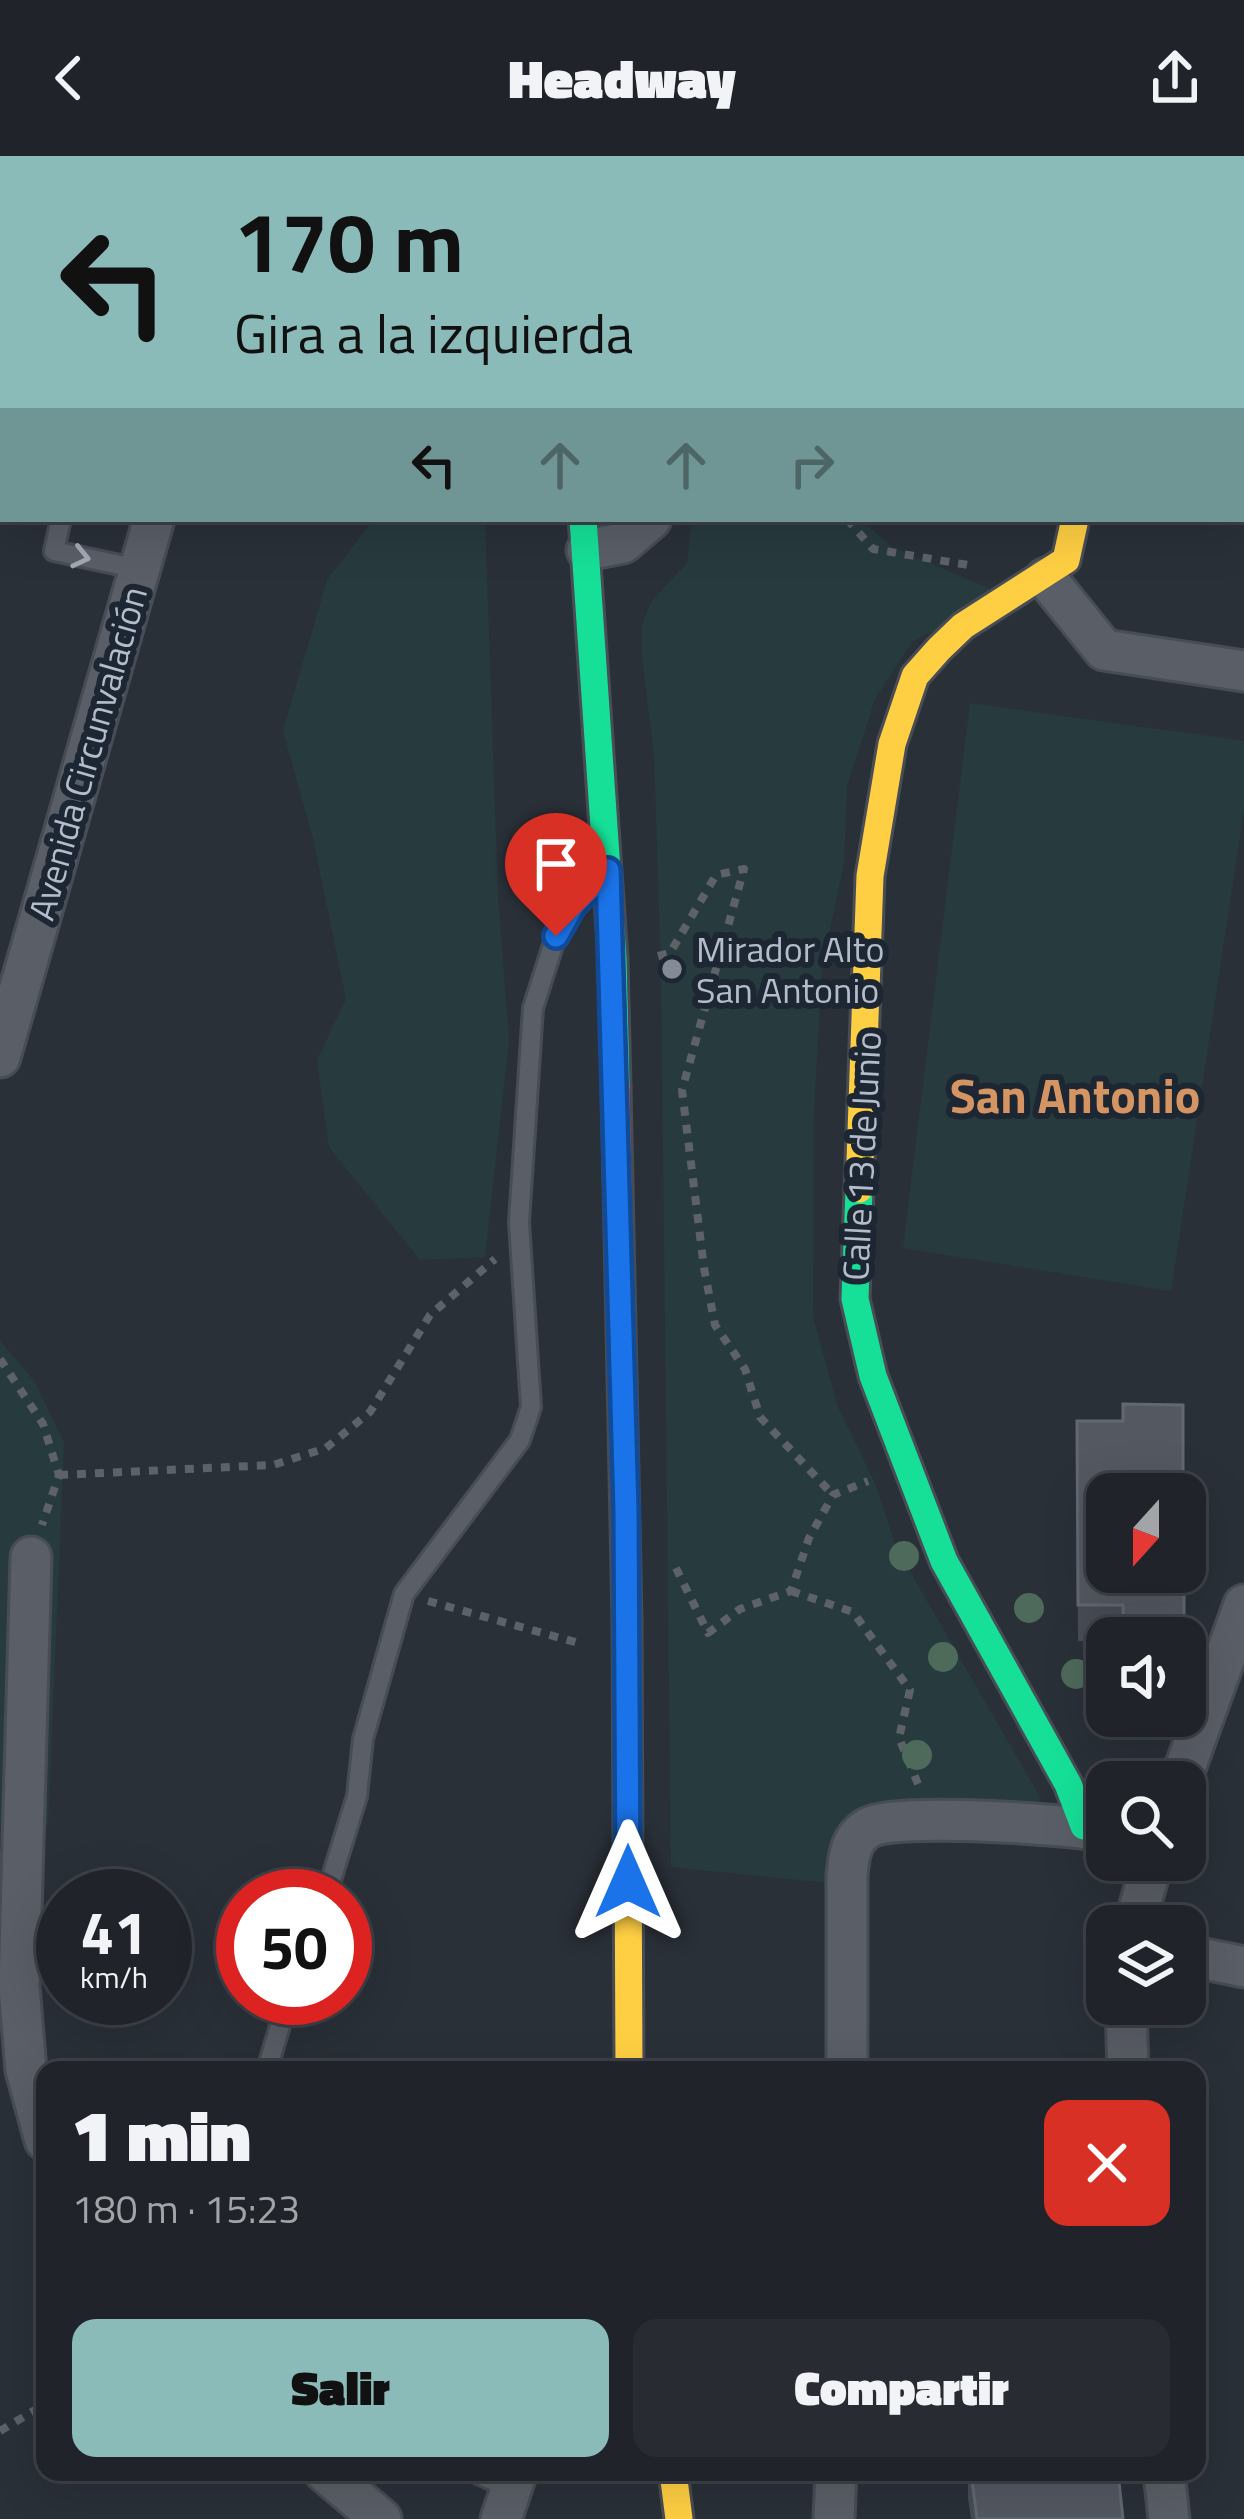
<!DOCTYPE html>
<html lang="es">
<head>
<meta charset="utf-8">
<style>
	:root { --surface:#20242a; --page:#282c32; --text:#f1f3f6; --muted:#a2a4a8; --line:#3d4147; --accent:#8bbbb9 }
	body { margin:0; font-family:"Titillium Web",sans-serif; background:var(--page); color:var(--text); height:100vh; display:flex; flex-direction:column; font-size:45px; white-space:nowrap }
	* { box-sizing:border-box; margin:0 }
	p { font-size:39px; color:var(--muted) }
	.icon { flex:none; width:66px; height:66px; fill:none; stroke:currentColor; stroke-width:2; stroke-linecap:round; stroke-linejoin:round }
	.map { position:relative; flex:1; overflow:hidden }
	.details { position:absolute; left:36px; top:1905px; width:1170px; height:420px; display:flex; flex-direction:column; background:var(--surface); border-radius:24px; box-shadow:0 12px 48px #0002,0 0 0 3px var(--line) }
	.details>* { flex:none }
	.banner { position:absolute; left:0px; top:0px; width:1245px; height:366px; box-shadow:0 12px 48px #0002,0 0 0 3px var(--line); background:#8bbbb9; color:#111; overflow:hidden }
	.needle { width:78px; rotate:201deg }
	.controls { position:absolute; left:1086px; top:1317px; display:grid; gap:24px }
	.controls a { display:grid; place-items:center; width:120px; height:120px; border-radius:24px; background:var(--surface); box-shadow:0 12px 48px #0002,0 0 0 3px var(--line); font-size:60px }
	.speed { position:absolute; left:36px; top:1713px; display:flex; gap:24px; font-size:60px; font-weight:700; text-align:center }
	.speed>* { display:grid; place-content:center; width:156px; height:156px; border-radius:50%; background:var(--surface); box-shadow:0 12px 48px #0002,0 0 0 3px var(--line); line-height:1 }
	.speed small { font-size:30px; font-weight:400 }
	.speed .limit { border:18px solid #d22; background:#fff; color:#111 }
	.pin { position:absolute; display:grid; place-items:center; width:102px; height:102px; color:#fff; margin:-123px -51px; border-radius:50% 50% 50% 0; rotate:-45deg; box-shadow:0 0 12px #0007 }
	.pin .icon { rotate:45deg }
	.me { position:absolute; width:132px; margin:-66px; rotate:0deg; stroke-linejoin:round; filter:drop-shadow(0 0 9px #0008) }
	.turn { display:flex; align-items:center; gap:42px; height:252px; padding:0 36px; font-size:54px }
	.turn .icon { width:156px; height:156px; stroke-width:2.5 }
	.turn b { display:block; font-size:84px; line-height:102px }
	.lanes { display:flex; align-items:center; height:114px; padding:0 36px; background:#0003; justify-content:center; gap:60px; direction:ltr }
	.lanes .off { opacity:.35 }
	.round { display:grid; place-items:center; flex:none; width:126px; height:126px; border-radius:24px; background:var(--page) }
	.head { display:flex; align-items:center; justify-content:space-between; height:204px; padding:0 36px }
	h1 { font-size:72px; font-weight:800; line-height:90px }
	.action { display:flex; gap:24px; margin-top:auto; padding:24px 36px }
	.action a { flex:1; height:138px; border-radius:24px; background:var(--accent); color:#111; font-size:48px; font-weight:800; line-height:138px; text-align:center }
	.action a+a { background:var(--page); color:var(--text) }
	header { display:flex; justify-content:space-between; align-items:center; height:156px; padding:0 36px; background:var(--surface); font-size:54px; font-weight:800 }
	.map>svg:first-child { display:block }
	.green { fill:#273a3e }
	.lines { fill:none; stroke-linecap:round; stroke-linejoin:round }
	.lane-casing { stroke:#484c55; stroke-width:24 }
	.street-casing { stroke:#484c55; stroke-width:45 }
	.fast-casing { stroke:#484c55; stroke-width:33 }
	.slow-casing { stroke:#484c55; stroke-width:33 }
	.jam-casing { stroke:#484c55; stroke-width:33 }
	.path { stroke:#5c6268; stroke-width:8; stroke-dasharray:9 9; stroke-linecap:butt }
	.lane { stroke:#5a5e66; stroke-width:18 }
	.street { stroke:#5a5e66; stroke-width:39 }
	.fast { stroke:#16e098; stroke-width:27 }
	.slow { stroke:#ffcf43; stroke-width:27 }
	.jam { stroke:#f24e42; stroke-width:27 }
	.tree { fill:#4e6a5a }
	.wall { fill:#474c55 }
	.building { fill:#535861; stroke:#626872; stroke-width:3 }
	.oneway { stroke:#a2a9b5 }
	.route-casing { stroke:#114b97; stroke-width:30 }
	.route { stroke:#1a73e8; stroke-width:21 }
	.poi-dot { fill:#848b96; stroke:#1d2633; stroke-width:4.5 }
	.labels { text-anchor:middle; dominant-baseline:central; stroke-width:12; stroke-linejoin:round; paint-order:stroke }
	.street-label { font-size:36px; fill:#b4bcc9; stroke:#1d2633 }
	.poi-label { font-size:36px; fill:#b4bcc9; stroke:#1d2633; text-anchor:start }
	.district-label { font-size:48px; font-weight:bold; fill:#d59563; stroke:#1d2633 }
</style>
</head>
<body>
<header><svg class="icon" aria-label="back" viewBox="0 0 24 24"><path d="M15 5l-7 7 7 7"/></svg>Headway<svg class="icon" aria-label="share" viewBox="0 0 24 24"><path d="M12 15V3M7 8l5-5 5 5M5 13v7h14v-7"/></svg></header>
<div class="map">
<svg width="1244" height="2363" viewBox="0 0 1244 2363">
	<rect width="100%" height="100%" fill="#2a3038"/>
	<g class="green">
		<path d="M374,363H485L498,740L509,884L485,1101L420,1104L329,991L317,904L346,843L313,682L283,575L327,424Z"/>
		<path d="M692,363H860L892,391L1005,439L912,486L875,543L847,630L844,707L822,812L814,954L813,1160L837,1249L875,1327L896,1391L1040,1641L1039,1647L990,1643L985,1651L843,1682L829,1703L828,1727L671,1711L661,815L654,598L642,501V469L651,446L687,407Z"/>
		<path d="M970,547L1244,585V654L1171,1135L903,1092Z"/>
		<path d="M0,1185L35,1226L64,1287L48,1670L0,1690Z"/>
	</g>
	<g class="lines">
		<defs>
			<g id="lane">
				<path d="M729,3V0"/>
				<path d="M1242,194L1244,193"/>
				<path d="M61,363L54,395L139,413"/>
				<path d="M326,1740L357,1640L363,1583L404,1438L520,1284L531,1251L519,1066L533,852L556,780L573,750L598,724"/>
				<path d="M267,1914L288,1842"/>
				<path d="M474,2316L512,2333"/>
			</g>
			<g id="street">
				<path d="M1060,0V3"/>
				<path d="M247,3L248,0"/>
				<path d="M0,182H3"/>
				<path d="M587,394L623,387L651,363"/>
				<path d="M1046,422L1104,494L1244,515"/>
				<path d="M0,901L154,363"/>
				<path d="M31,1401L19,1830L26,1914L45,1984"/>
				<path d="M1180,1626L1244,1449"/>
				<path d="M1134,1770L1153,1704"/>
				<path d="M1185,1799L1244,1811"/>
				<path d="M1126,1848L1128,1914"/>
				<path d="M847,1914V1719C849,1698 851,1681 870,1671C896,1657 1073,1668 1107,1676"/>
				<path d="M325,2316L381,2363"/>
				<path d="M1164,2316L1169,2363"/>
				<path d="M501,2363L517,2316"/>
				<path d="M834,2363L836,2316"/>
			</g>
			<g id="fast">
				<path d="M583,363L613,803L616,930"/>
				<path d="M859,1033L855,1143L873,1220L944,1405L1068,1628L1084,1670"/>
			</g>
			<g id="slow">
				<path d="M859,1033L870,720L892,588L915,520L939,493L963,470L1066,404L1075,363"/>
				<path d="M627,1464L629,1914"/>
				<path d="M673,2316L679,2363"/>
			</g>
			<g id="jam">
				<path d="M542,0L543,3"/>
				<path d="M616,930L627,1464"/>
			</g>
		</defs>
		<use href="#lane" class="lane-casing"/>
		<use href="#street" class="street-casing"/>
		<use href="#fast" class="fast-casing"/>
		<use href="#slow" class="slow-casing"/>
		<use href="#jam" class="jam-casing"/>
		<g class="path">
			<path d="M13,3L14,0"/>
			<path d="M0,42L3,33"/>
			<path d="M847,363L873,393L974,410"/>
			<path d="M658,800L670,797L716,719L744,713L682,934L704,1112L715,1169L745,1213L760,1261L833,1339"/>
			<path d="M0,1203L43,1268L59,1319L42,1369"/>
			<path d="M59,1319L273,1309L326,1292L370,1256L430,1159L495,1103"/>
			<path d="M676,1412L708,1477L740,1453L791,1435L809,1382L833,1339L868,1325"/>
			<path d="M791,1435L853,1456L910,1534L899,1582L918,1628"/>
			<path d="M428,1445L582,1488"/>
			<path d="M0,2275L45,2248"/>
		</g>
		<use href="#lane" class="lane"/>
		<use href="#street" class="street"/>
		<use href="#fast" class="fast"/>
		<use href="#slow" class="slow"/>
		<use href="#jam" class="jam"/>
	</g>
	<g class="tree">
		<circle cx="904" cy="1400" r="15"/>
		<circle cx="1029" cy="1452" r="15"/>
		<circle cx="943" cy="1501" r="15"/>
		<circle cx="1076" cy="1518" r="15"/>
		<circle cx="917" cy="1599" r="15"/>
	</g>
	<g class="wall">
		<path d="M1077,1265L1184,1416V1482H1107V1485H1078Z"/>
		<path d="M968,2316H1118L1123,2363H971L968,2342Z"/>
	</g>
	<g class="building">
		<path d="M1123,1248L1183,1249V1338H1107V1416H1184V1468H1123V1449H1078L1077,1265H1123Z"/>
		<path d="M971,2316H1118L1123,2363H977Z"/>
	</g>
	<defs><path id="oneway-chevron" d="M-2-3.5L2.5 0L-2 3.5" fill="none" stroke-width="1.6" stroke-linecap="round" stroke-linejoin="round" transform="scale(3)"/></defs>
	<use class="oneway" href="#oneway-chevron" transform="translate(81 401) rotate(13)"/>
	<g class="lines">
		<defs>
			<path id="route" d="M556,780L573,750L608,714L626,1354L628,1726"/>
		</defs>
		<use href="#route" class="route-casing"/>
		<use href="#route" class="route"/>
	</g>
	<circle class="poi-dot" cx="672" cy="813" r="12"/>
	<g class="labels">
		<g class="street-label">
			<text transform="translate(87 597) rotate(-74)">Avenida Circunvalación</text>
			<text transform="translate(861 1000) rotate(-87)">Calle 13 de Junio</text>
		</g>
		<g class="poi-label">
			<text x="696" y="792">Mirador Alto<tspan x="696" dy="41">San Antonio</tspan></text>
		</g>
		<g class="district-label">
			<text x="1075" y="939">San Antonio</text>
		</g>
	</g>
</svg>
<div class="controls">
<a><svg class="needle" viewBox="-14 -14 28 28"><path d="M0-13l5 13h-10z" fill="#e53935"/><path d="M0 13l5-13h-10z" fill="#a2a4a8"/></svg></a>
<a><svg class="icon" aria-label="sound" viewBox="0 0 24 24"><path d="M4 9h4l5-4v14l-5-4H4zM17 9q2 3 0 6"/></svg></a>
<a><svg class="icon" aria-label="search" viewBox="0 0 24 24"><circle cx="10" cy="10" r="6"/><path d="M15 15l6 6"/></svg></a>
<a><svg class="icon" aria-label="layers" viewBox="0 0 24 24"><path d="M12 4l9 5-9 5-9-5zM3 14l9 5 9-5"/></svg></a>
</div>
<div class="speed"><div>41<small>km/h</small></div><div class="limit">50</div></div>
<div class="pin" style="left:556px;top:780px;background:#d93025"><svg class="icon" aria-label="arrive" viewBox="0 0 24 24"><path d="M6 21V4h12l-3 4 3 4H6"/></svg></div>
<svg class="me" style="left:628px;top:1726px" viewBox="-20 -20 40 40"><path d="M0-17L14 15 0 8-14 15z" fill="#1a73e8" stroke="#fff" stroke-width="4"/></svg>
<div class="banner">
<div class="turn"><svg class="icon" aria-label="left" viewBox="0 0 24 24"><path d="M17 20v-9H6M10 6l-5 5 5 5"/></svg><div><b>170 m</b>Gira a la izquierda</div></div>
<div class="lanes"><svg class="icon" aria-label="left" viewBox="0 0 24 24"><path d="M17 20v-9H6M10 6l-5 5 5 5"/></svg><svg class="icon off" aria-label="ahead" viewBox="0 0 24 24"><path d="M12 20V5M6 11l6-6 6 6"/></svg><svg class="icon off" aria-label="ahead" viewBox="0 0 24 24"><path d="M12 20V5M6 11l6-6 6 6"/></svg><svg class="icon off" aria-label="right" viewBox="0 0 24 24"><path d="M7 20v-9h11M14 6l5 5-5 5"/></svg></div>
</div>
<section class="details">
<div class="head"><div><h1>1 min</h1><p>180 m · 15:23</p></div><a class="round" style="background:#d93025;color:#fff"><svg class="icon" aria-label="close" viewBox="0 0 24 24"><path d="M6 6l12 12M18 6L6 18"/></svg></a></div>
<div class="action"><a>Salir</a><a>Compartir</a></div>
</section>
</div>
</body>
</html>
